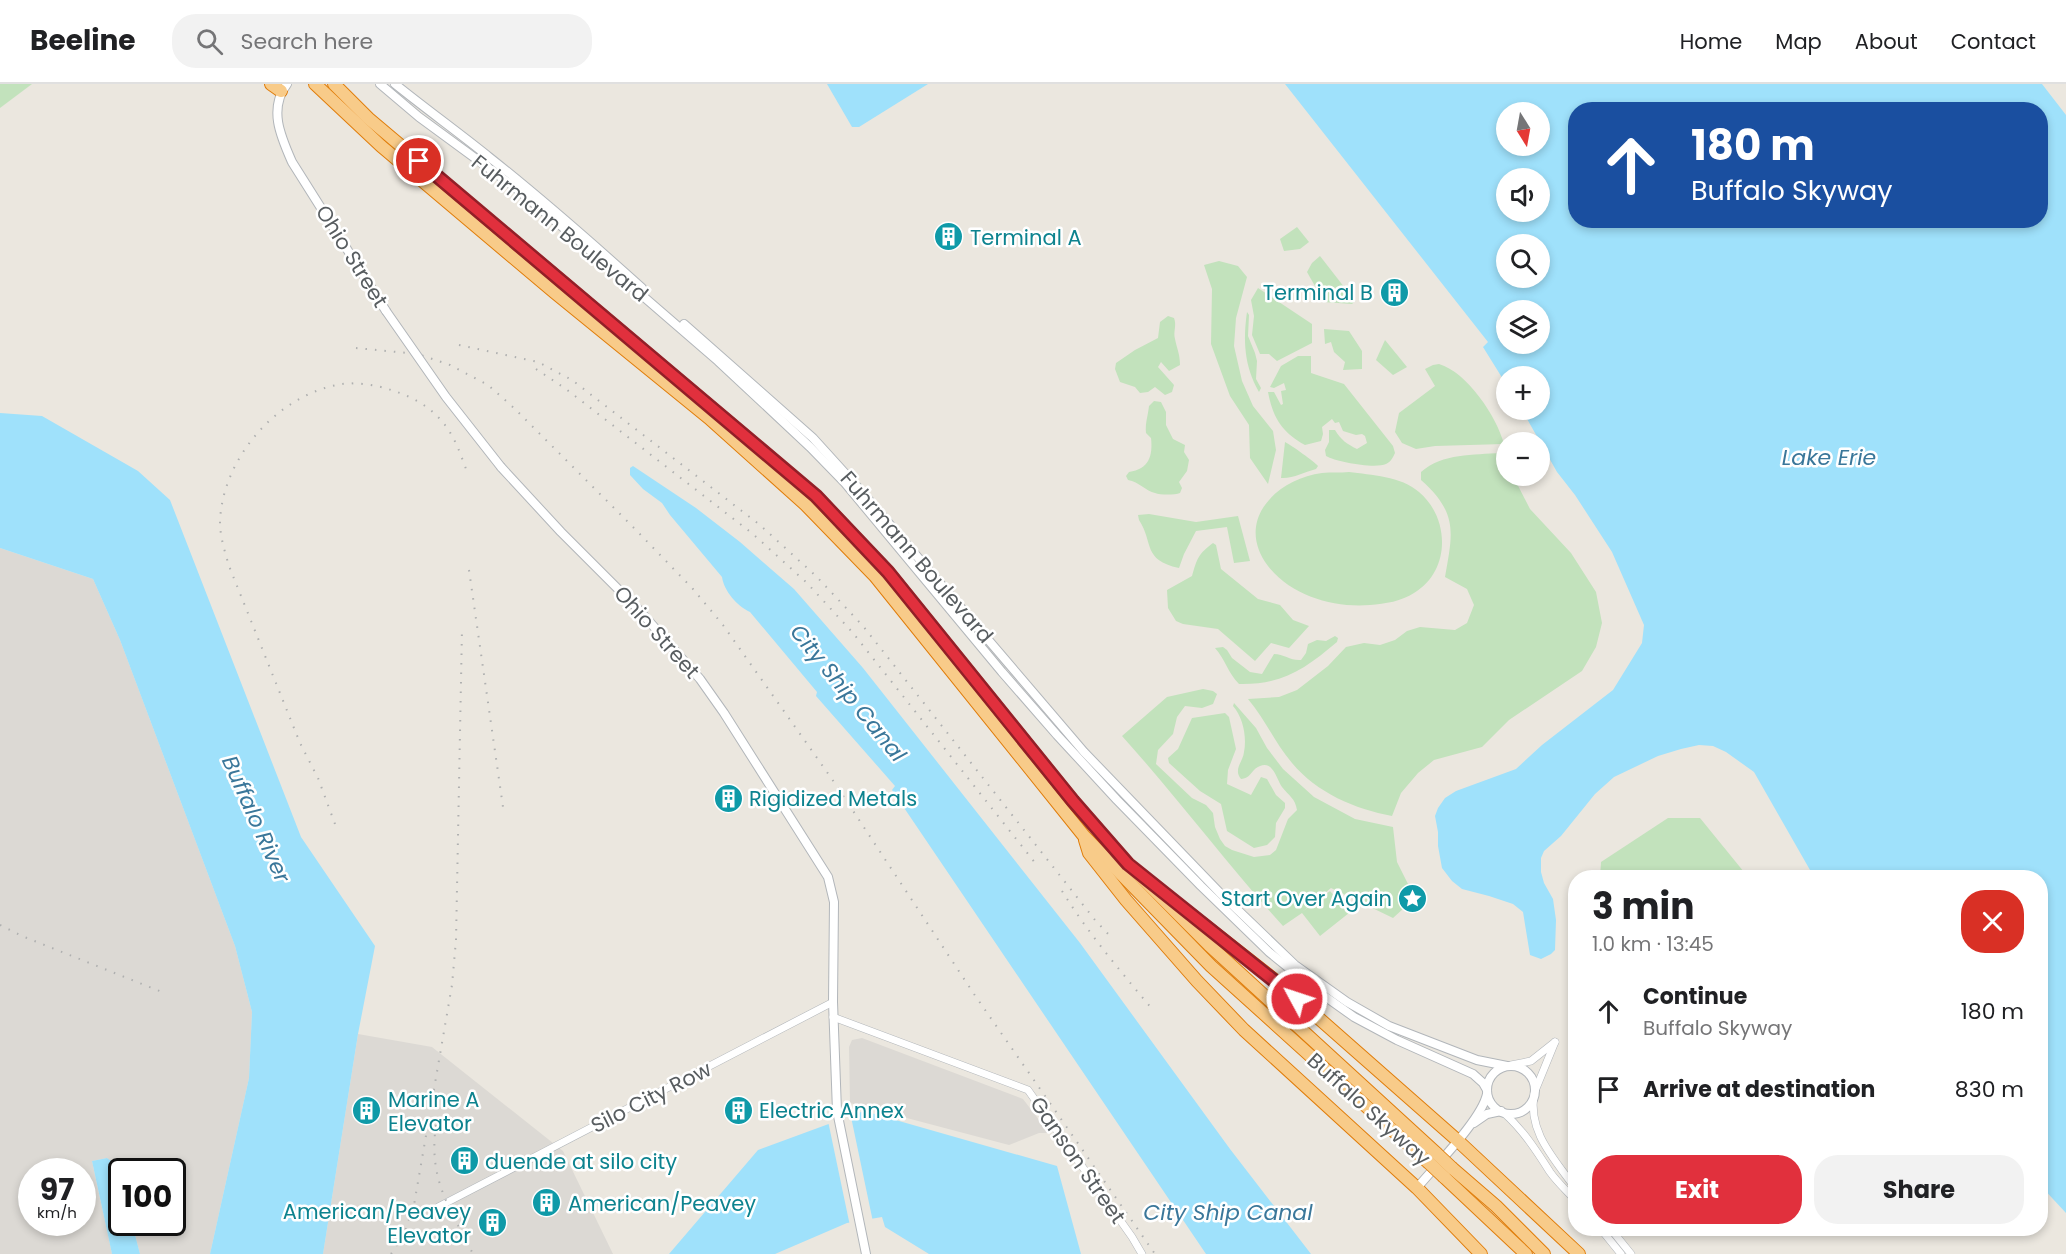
<!DOCTYPE html>
<html lang="en">
<head>
<meta charset="utf-8">
<style>
	:root { --surface:#fff; --page:#f2f2f2; --text:#202124; --muted:#757577; --line:#e0e0e0; --accent:#e1303d }
	body { margin:0; font-family:Poppins,sans-serif; background:var(--page); color:var(--text); height:100vh; display:flex; flex-direction:column; font-size:22px; white-space:nowrap }
	* { box-sizing:border-box; margin:0 }
	p { font-size:20px; color:var(--muted) }
	.icon { flex:none; width:33px; height:33px; fill:none; stroke:currentColor; stroke-width:2; stroke-linecap:round; stroke-linejoin:round }
	.map { position:relative; flex:1; overflow:hidden }
	.side { position:absolute; left:1568px; top:786px; width:480px; height:366px; display:flex; flex-direction:column; background:var(--surface); border-radius:24px; box-shadow:0 3px 9px #0003 }
	.side>* { flex:none }
	.guide { position:absolute; left:1568px; top:18px; width:480px; height:126px; border-radius:24px; box-shadow:0 3px 9px #0003; background:#1a4fa0; color:#fff; overflow:hidden }
	.needle { width:39px; rotate:169deg }
	.buttons { position:absolute; left:1496px; top:18px; display:grid; gap:12px }
	.buttons a { display:grid; place-items:center; width:54px; height:54px; border-radius:50%; background:var(--surface); box-shadow:0 3px 9px #0003; font-size:30px }
	.speed { position:absolute; left:18px; top:1074px; display:flex; gap:12px; font-size:30px; font-weight:700; text-align:center }
	.speed>* { display:grid; place-content:center; width:78px; height:78px; border-radius:50%; background:var(--surface); box-shadow:0 3px 9px #0003; line-height:1 }
	.speed small { font-size:15px; font-weight:400 }
	.speed .limit { border:3px solid #111; border-radius:9px; background:#fff; color:#111 }
	.pin { position:absolute; display:grid; place-items:center; width:51px; height:51px; color:#fff; margin:-26px; border:3px solid #fff; border-radius:50%; box-shadow:0 2px 6px #0007 }
	.me { position:absolute; width:66px; margin:-33px; rotate:310deg; stroke-linejoin:round; filter:drop-shadow(0 0 4px #0008) }
	.turn { display:flex; align-items:center; gap:21px; height:126px; padding:0 24px; font-size:27px }
	.turn .icon { width:78px; height:78px; stroke-width:2.5 }
	.turn b { display:block; font-size:42px; line-height:51px }
	.round { display:grid; place-items:center; flex:none; width:63px; height:63px; border-radius:24px; background:var(--page) }
	.summary { display:flex; align-items:center; justify-content:space-between; height:102px; padding:0 24px }
	h1 { font-size:36px; font-weight:700; line-height:45px }
	.cta { display:flex; gap:12px; margin-top:auto; padding:12px 24px }
	.cta a { flex:1; height:69px; border-radius:24px; background:var(--accent); color:#fff; font-size:24px; font-weight:700; line-height:69px; text-align:center }
	.cta a+a { background:var(--page); color:var(--text) }
	ul { padding:0; list-style:none }
	li { display:flex; align-items:center; gap:18px; height:78px; padding:0 24px }
	li div { flex:1 }
	li b { display:block; font-size:22px }
	li em { font-style:normal }
	header { display:flex; align-items:center; gap:36px; box-sizing:border-box; height:84px; padding:0 30px; background:var(--surface); border-bottom:2px solid var(--line) }
	header strong { font-size:28px }
	nav { display:flex; gap:33px; margin-inline-start:auto; font-size:21px }
	.search { width:420px; height:54px; background:var(--page); display:flex; align-items:center; gap:15px; box-sizing:border-box; padding:0 21px; border-radius:24px; color:var(--muted); font-size:22px }
	.map>svg:first-child { display:block }
	.industrial { fill:#dcd9d4; fill-rule:evenodd }
	.green { fill:#c2e2bc }
	.water { fill:#9fe1fb; fill-rule:evenodd }
	.pier { fill:#ebe7df }
	.lines { fill:none; stroke-linecap:round; stroke-linejoin:round }
	.minor-casing { stroke:#b2b6ba; stroke-width:8 }
	.tertiary-casing { stroke:#b2b6ba; stroke-width:10 }
	.motorway-casing { stroke:#e07d0a; stroke-width:14 }
	.minor { stroke:#fff; stroke-width:7 }
	.tertiary { stroke:#fff; stroke-width:8 }
	.motorway { stroke:#f8cb89; stroke-width:12 }
	.rail { stroke:#afb0b0; stroke-width:2; stroke-dasharray:1.5 8; stroke-linecap:butt }
	.tertiary-bridge-casing { stroke:#b2b6ba; stroke-width:10; stroke-linecap:butt }
	.motorway-bridge-casing { stroke:#e07d0a; stroke-width:14; stroke-linecap:butt }
	.tertiary-bridge { stroke:#fff; stroke-width:8 }
	.motorway-bridge { stroke:#f8cb89; stroke-width:12 }
	.route-casing { stroke:#921f28; stroke-width:15 }
	.route { stroke:#e1303d; stroke-width:10 }
	.labels { text-anchor:middle; dominant-baseline:central; stroke-width:5; stroke-linejoin:round; paint-order:stroke }
	.street-label { font-size:21px; fill:#585d60; stroke:#fff }
	.culture-label { font-size:21px; fill:#0d838f; stroke:#fff; text-anchor:start }
	.water-label { font-size:22px; font-style:italic; fill:#3a779a; stroke:#fff }
</style>
</head>
<body>
<header>
<strong>Beeline</strong>
<div class="search"><svg class="icon" aria-label="search" viewBox="0 0 24 24"><circle cx="10" cy="10" r="6"/><path d="M15 15l6 6"/></svg>Search here</div>
<nav><a>Home</a><a>Map</a><a>About</a><a>Contact</a></nav>
</header>
<div class="map">
<svg width="2066" height="1170" viewBox="0 0 2066 1170">
	<rect width="100%" height="100%" fill="#ebe7df"/>
	<g class="industrial">
		<path d="M0,464L93,495L120,556L235,862L252,928L249,994L210,1170H140L132,1139L172,1138V1088H122L121,1097L118,1082L107,1074L92,1077L112,1170H0ZM32,1088H82V1138H32Z"/>
		<path d="M358,950L432,963L563,1067L613,1170H323Z"/>
		<path d="M862,954L1023,1015L1049,1049H1039L1009,1061L850,1019L849,963L852,956Z"/>
	</g>
	<g class="green">
		<path d="M0,0H32L0,24Z"/>
		<path d="M1297,143L1309,158L1300,165L1284,167L1280,155Z"/>
		<path d="M1320,172L1355,217L1352,220L1324,218L1307,188L1312,179Z"/>
		<path d="M1219,177L1238,182L1247,193L1236,234L1234,262L1242,297L1253,322L1273,347L1276,366L1268,400L1250,374L1249,341L1230,312L1211,260L1212,205L1204,181Z"/>
		<path d="M1258,204L1312,240V259L1277,277L1269,270H1260L1252,251L1254,232L1251,216Z"/>
		<path d="M1247,228L1249,231L1248,252L1255,269L1257,277L1256,295L1261,304L1259,308C1244,282 1243,256 1247,228Z"/>
		<path d="M1168,232L1174,234C1177,242 1173,247 1175,255C1177,265 1180,270 1180,281L1169,287L1161,278L1158,283L1174,301L1172,308L1165,311L1155,303L1148,308L1140,309L1135,303L1120,298L1115,285L1116,279L1135,266L1158,254L1160,238Z"/>
		<path d="M1324,245L1349,247L1362,267V285L1343,286L1345,278L1334,268L1331,258L1325,260Z"/>
		<path d="M1385,256L1407,283L1393,291L1376,276Z"/>
		<path d="M1298,272H1311V289L1344,300L1393,362L1395,369C1393,373 1391,378 1386,380C1375,385 1336,378 1326,372L1325,366L1329,358V346H1335C1341,356 1347,360 1357,365L1367,359L1365,352L1362,350L1356,351L1343,347L1339,338L1335,339L1332,335L1322,343L1323,350L1321,357L1305,361C1282,348 1273,334 1268,308H1274L1281,321L1283,320L1281,307L1286,306L1284,299L1274,304L1270,303L1281,282Z"/>
		<path d="M1439,280C1467,288 1497,333 1504,360L1435,362L1416,365L1402,359L1395,348L1399,329L1435,302L1425,285L1433,281Z"/>
		<path d="M1154,317L1161,318L1166,328V341L1173,355L1185,361L1184,368L1189,376L1187,387L1179,398L1182,404L1180,409C1175,411 1160,411 1155,409C1146,407 1139,398 1128,396L1126,392L1129,388C1149,385 1153,372 1151,354L1146,349C1145,339 1148,332 1149,322Z"/>
		<path d="M1285,358C1291,361 1315,378 1318,382L1316,385C1305,388 1292,395 1281,394Z"/>
		<path d="M1501,369L1506,378V392H1513L1530,425L1571,469L1596,508L1602,539L1596,563L1582,587L1509,636L1482,663L1434,676L1418,689L1401,709L1392,732C1355,725 1317,709 1292,679C1275,659 1265,635 1248,615L1279,613L1297,606L1328,582L1346,563L1364,559L1380,561L1395,556L1407,547L1420,543L1455,546L1467,539L1474,521L1467,505L1445,493C1453,448 1458,429 1421,396V388C1443,369 1473,371 1501,369Z"/>
		<path d="M1349,388C1371,391 1401,392 1419,408C1450,434 1451,487 1414,509C1402,517 1385,520 1370,521C1334,524 1291,512 1268,482C1234,437 1276,395 1322,389C1331,388 1340,389 1349,388Z"/>
		<path d="M1149,430L1196,438L1238,432L1250,477L1234,479L1227,443L1196,447L1184,470L1179,484C1142,476 1154,459 1139,436L1138,431Z"/>
		<path d="M1213,459L1216,461L1221,485L1258,515L1280,521L1293,536L1309,542L1289,564L1271,559L1255,577L1218,545L1183,540L1176,537L1168,524L1167,506L1192,492C1197,475 1198,470 1213,459Z"/>
		<path d="M1335,552L1338,554L1337,558C1305,585 1282,601 1239,600C1228,589 1225,575 1215,564L1223,563L1227,566L1232,574L1250,588L1262,590L1274,570C1284,570 1291,577 1301,576L1306,569L1308,560L1317,556L1326,557Z"/>
		<path d="M1203,605L1213,607L1217,610L1213,620L1202,624L1185,622L1177,633L1173,650L1158,666L1156,680L1192,714L1206,721L1213,729L1215,743L1220,755L1225,762L1232,766L1254,773L1270,771L1276,766L1288,735L1297,726C1295,714 1289,712 1282,703C1277,696 1273,676 1260,682C1251,685 1252,694 1241,695C1233,685 1243,678 1244,668C1247,653 1243,633 1233,622L1234,619L1256,644L1267,664L1283,685L1314,713L1355,735L1393,743L1397,778L1415,814L1393,834L1331,804L1302,828L1330,807L1349,829L1320,852L1302,829L1283,842C1227,780 1177,713 1122,652L1167,613Z"/>
		<path d="M1225,629L1229,633L1236,665L1228,686L1227,700L1251,711L1261,693L1267,695L1276,711L1285,719V724L1276,739L1275,753L1267,761L1254,764L1227,747L1221,720L1200,707L1169,679L1168,674L1178,665L1192,634Z"/>
		<path d="M1668,734H1700L1748,793H1600L1601,778Z"/>
	</g>
	<g class="water">
		<path d="M827,0H928L859,43H852Z"/>
		<path d="M1285,0H2042L2066,31V1129L2040,1101V794L1814,793L1754,688L1726,668L1713,662L1699,661L1681,665L1658,672L1614,693L1595,710L1561,752L1544,767L1541,774V788L1544,799L1553,815L1556,836L1555,866L1551,870L1541,875L1530,871L1523,828L1513,820L1489,812L1462,805L1452,797L1442,784L1438,762V748L1435,732L1438,724L1445,714L1456,707L1516,685L1542,661L1613,606L1642,559L1644,541L1612,468L1575,411L1557,388L1522,326H1539V292H1506V300L1483,263L1488,258ZM1575,26H2040V136H1575ZM1506,28H1539V62H1506ZM1506,94H1539V128H1506ZM1506,160H1539V194H1506ZM1506,226H1539V260H1506Z"/>
		<path d="M0,329L42,332L138,387L170,416L301,753L375,862L358,950L323,1170H210L249,994L252,928L235,862L120,556L93,495L0,464Z"/>
		<path d="M633,382L696,424L740,458L794,505L863,584L1080,859L1230,1065L1311,1170H1206L892,706L895,702L816,612L817,608L750,528C737,522 724,507 722,493L670,431L662,419L643,405L630,391V384Z"/>
		<path d="M864,1027L1057,1082L1081,1170H929L885,1143L882,1133L847,1139L775,1170H669L758,1066Z"/>
		<path d="M107,1074L118,1082L121,1097L122,1138L132,1139L140,1170H112L92,1077Z"/>
	</g>
	<path class="pier" d="M850,1028L873,1138L850,1142L828,1037Z"/>
	<g class="lines">
		<defs>
			<g id="minor">
				<path d="M833,933L1028,1006L1132,1153L1142,1170"/>
				<path d="M1511,981L1531,977L1555,958"/>
				<path d="M1535,1007L1555,958"/>
				<path d="M1534,1010C1528,1049 1554,1074 1575,1104"/>
				<path d="M1504,1029C1523,1046 1536,1066 1550,1088C1557,1098 1567,1107 1575,1116"/>
				<path d="M438,1123L833,918"/>
				<path d="M1600,1144L1621,1170"/>
				<path d="M1610,1144L1631,1170"/>
			</g>
			<g id="tertiary">
				<path d="M287,0C268,25 281,53 292,78L386,227"/>
				<path d="M380,0L419,33L513,102L578,156L718,277L810,363L845,399L1002,588L1057,651L1117,716L1201,802L1269,868L1316,906L1354,933L1397,956L1473,990L1483,999L1487,1006"/>
				<path d="M395,0C426,25 458,48 489,73C542,115 592,159 642,204"/>
				<path d="M684,240L813,354L862,408L1084,668L1219,808L1295,881L1347,918L1389,942L1477,976L1507,982"/>
				<path d="M501,383L561,448L640,527L700,595L724,629L828,793L834,818L833,918L837,1027L866,1170"/>
				<circle cx="1511" cy="1006" r="24"/>
				<path d="M1474,1039L1487,1030L1501,1027"/>
				<path d="M1417,1104C1435,1082 1482,1035 1487,1010"/>
			</g>
			<g id="motorway">
				<path d="M271,0L281,7"/>
				<path d="M315,0L381,62L554,208L709,334L806,421L875,492L1084,752L1211,882L1428,1078"/>
				<path d="M334,0L368,34L816,412L888,488L1073,717L1128,780L1209,861L1436,1069"/>
				<path d="M1085,756L1089,769L1126,816L1197,897L1244,946L1417,1104L1481,1170"/>
				<path d="M1175,818L1281,901L1457,1056L1579,1170"/>
				<path d="M1452,1084L1496,1122L1544,1170"/>
				<path d="M1444,1093L1526,1170"/>
			</g>
		</defs>
		<use href="#minor" class="minor-casing"/>
		<use href="#tertiary" class="tertiary-casing"/>
		<use href="#motorway" class="motorway-casing"/>
		<use href="#minor" class="minor"/>
		<use href="#tertiary" class="tertiary"/>
		<use href="#motorway" class="motorway"/>
		<g class="rail">
			<path d="M459,261L538,278L572,296L760,441L816,492L863,542L1095,836L1110,852"/>
			<path d="M356,264L418,270L450,281L488,301L514,324L635,445L693,505L723,541L834,698L974,910L1155,1170"/>
			<path d="M536,285L566,305L753,450L807,499L853,549L1036,780"/>
			<path d="M469,486L504,730"/>
			<path d="M335,740L318,694L300,659L229,482C225,468 220,453 220,438C222,374 278,310 342,300C357,298 377,301 391,306C408,311 426,320 438,333C453,348 459,366 466,385"/>
			<path d="M1062,807C1088,849 1121,888 1153,926"/>
			<path d="M0,841L22,852L162,908"/>
			<path d="M436,1041C428,1096 450,1124 473,1170"/>
			<path d="M391,1170L404,1150L414,1121L452,901L456,856L462,545"/>
		</g>
		<defs>
			<path id="tertiary-bridge" d="M386,227L446,313L501,383"/>
			<g id="motorway-bridge">
				<path d="M1436,1069L1452,1084"/>
				<path d="M1428,1078L1444,1093"/>
			</g>
		</defs>
		<use href="#tertiary-bridge" class="tertiary-bridge-casing"/>
		<use href="#motorway-bridge" class="motorway-bridge-casing"/>
		<use href="#tertiary-bridge" class="tertiary-bridge"/>
		<use href="#motorway-bridge" class="motorway-bridge"/>
	</g>
	<g class="lines">
		<defs>
			<path id="route" d="M419,77L816,412L888,488L1073,717L1128,780L1297,915"/>
		</defs>
		<use href="#route" class="route-casing"/>
		<use href="#route" class="route"/>
	</g>
	<defs>
		<symbol id="building-disc" viewBox="-11 -11 22 22"><circle r="9.5" fill="#0f9aa8" stroke="#fff"/><path d="M-4-6H4V6H1V3H-1V6H-4ZM-2.5-4.3h1.7v1.8h-1.7ZM.8-4.3h1.7v1.8H.8ZM-2.5-1h1.7V.8h-1.7ZM.8-1h1.7V.8H.8Z" fill="#fff"/></symbol>
		<symbol id="sight-disc" viewBox="-11 -11 22 22"><circle r="9.5" fill="#0f9aa8" stroke="#fff"/><path d="M0-6L1.8-2.2L6-1.7L2.9 1.2L3.7 5.4L0 3.3L-3.7 5.4L-2.9 1.2L-6-1.7L-1.8-2.2Z" fill="#fff"/></symbol>
	</defs>
	<g fill-rule="evenodd">
		<use href="#building-disc" x="932" y="136" width="33" height="33"/>
		<use href="#building-disc" x="1378" y="192" width="33" height="33"/>
		<use href="#building-disc" x="712" y="698" width="33" height="33"/>
		<use href="#sight-disc" x="1396" y="798" width="33" height="33"/>
		<use href="#building-disc" x="722" y="1010" width="33" height="33"/>
		<use href="#building-disc" x="350" y="1010" width="33" height="33"/>
		<use href="#building-disc" x="448" y="1060" width="33" height="33"/>
		<use href="#building-disc" x="530" y="1102" width="33" height="33"/>
		<use href="#building-disc" x="476" y="1122" width="33" height="33"/>
	</g>
	<g class="labels">
		<g class="street-label">
			<text transform="translate(560 144) rotate(39)">Fuhrmann Boulevard</text>
			<text transform="translate(352 172) rotate(58)">Ohio Street</text>
			<text transform="translate(917 473) rotate(49)">Fuhrmann Boulevard</text>
			<text transform="translate(657 548) rotate(48)">Ohio Street</text>
			<text transform="translate(651 1013) rotate(-27)">Silo City Row</text>
			<text transform="translate(1369 1025) rotate(42)">Buffalo Skyway</text>
			<text transform="translate(1078 1076) rotate(55)">Ganson Street</text>
		</g>
		<g class="culture-label">
			<text x="970" y="153">Terminal A</text>
			<text x="1373" y="208" text-anchor="end">Terminal B</text>
			<text x="749" y="714">Rigidized Metals</text>
			<text x="1392" y="814" text-anchor="end">Start Over Again</text>
			<text x="388" y="1015">Marine A<tspan x="388" dy="24">Elevator</tspan></text>
			<text x="759" y="1026">Electric Annex</text>
			<text x="485" y="1077">duende at silo city</text>
			<text x="568" y="1119">American/Peavey</text>
			<text x="471" y="1127" text-anchor="end">American/Peavey<tspan x="471" dy="24">Elevator</tspan></text>
		</g>
		<g class="water-label">
			<text x="1829" y="373">Lake Erie</text>
			<text transform="translate(848 609) rotate(51)">City Ship Canal</text>
			<text transform="translate(256 735) rotate(66)">Buffalo River</text>
			<text x="1228" y="1128">City Ship Canal</text>
		</g>
	</g>
</svg>
<div class="buttons">
<a><svg class="needle" viewBox="-14 -14 28 28"><path d="M0-13l5 13h-10z" fill="#e53935"/><path d="M0 13l5-13h-10z" fill="#757577"/></svg></a>
<a><svg class="icon" aria-label="sound" viewBox="0 0 24 24"><path d="M4 9h4l5-4v14l-5-4H4zM17 9q2 3 0 6"/></svg></a>
<a><svg class="icon" aria-label="search" viewBox="0 0 24 24"><circle cx="10" cy="10" r="6"/><path d="M15 15l6 6"/></svg></a>
<a><svg class="icon" aria-label="layers" viewBox="0 0 24 24"><path d="M12 4l9 5-9 5-9-5zM3 14l9 5 9-5"/></svg></a>
<a>+</a>
<a>−</a>
</div>
<div class="speed"><div>97<small>km/h</small></div><div class="limit">100</div></div>
<div class="pin" style="left:419px;top:77px;background:#d93025"><svg class="icon" aria-label="arrive" viewBox="0 0 24 24"><path d="M6 21V4h12l-3 4 3 4H6"/></svg></div>
<svg class="me" style="left:1297px;top:915px" viewBox="-20 -20 40 40"><circle r="17" fill="#e1303d" stroke="#fff" stroke-width="3"/><path d="M0-11L8 9 0 5-8 9z" fill="#fff"/></svg>
<div class="guide">
<div class="turn"><svg class="icon" aria-label="ahead" viewBox="0 0 24 24"><path d="M12 20V5M6 11l6-6 6 6"/></svg><div><b>180 m</b>Buffalo Skyway</div></div>
</div>
<section class="side">
<div class="summary"><div><h1>3 min</h1><p>1.0 km · 13:45</p></div><a class="round" style="background:#d93025;color:#fff"><svg class="icon" aria-label="close" viewBox="0 0 24 24"><path d="M6 6l12 12M18 6L6 18"/></svg></a></div>
<ul>
<li><svg class="icon" aria-label="ahead" viewBox="0 0 24 24"><path d="M12 20V5M6 11l6-6 6 6"/></svg><div><b>Continue</b><p>Buffalo Skyway</p></div><em>180 m</em></li>
<li><svg class="icon" aria-label="arrive" viewBox="0 0 24 24"><path d="M6 21V4h12l-3 4 3 4H6"/></svg><div><b>Arrive at destination</b></div><em>830 m</em></li>
</ul>
<div class="cta"><a>Exit</a><a>Share</a></div>
</section>
</div>
</body>
</html>
